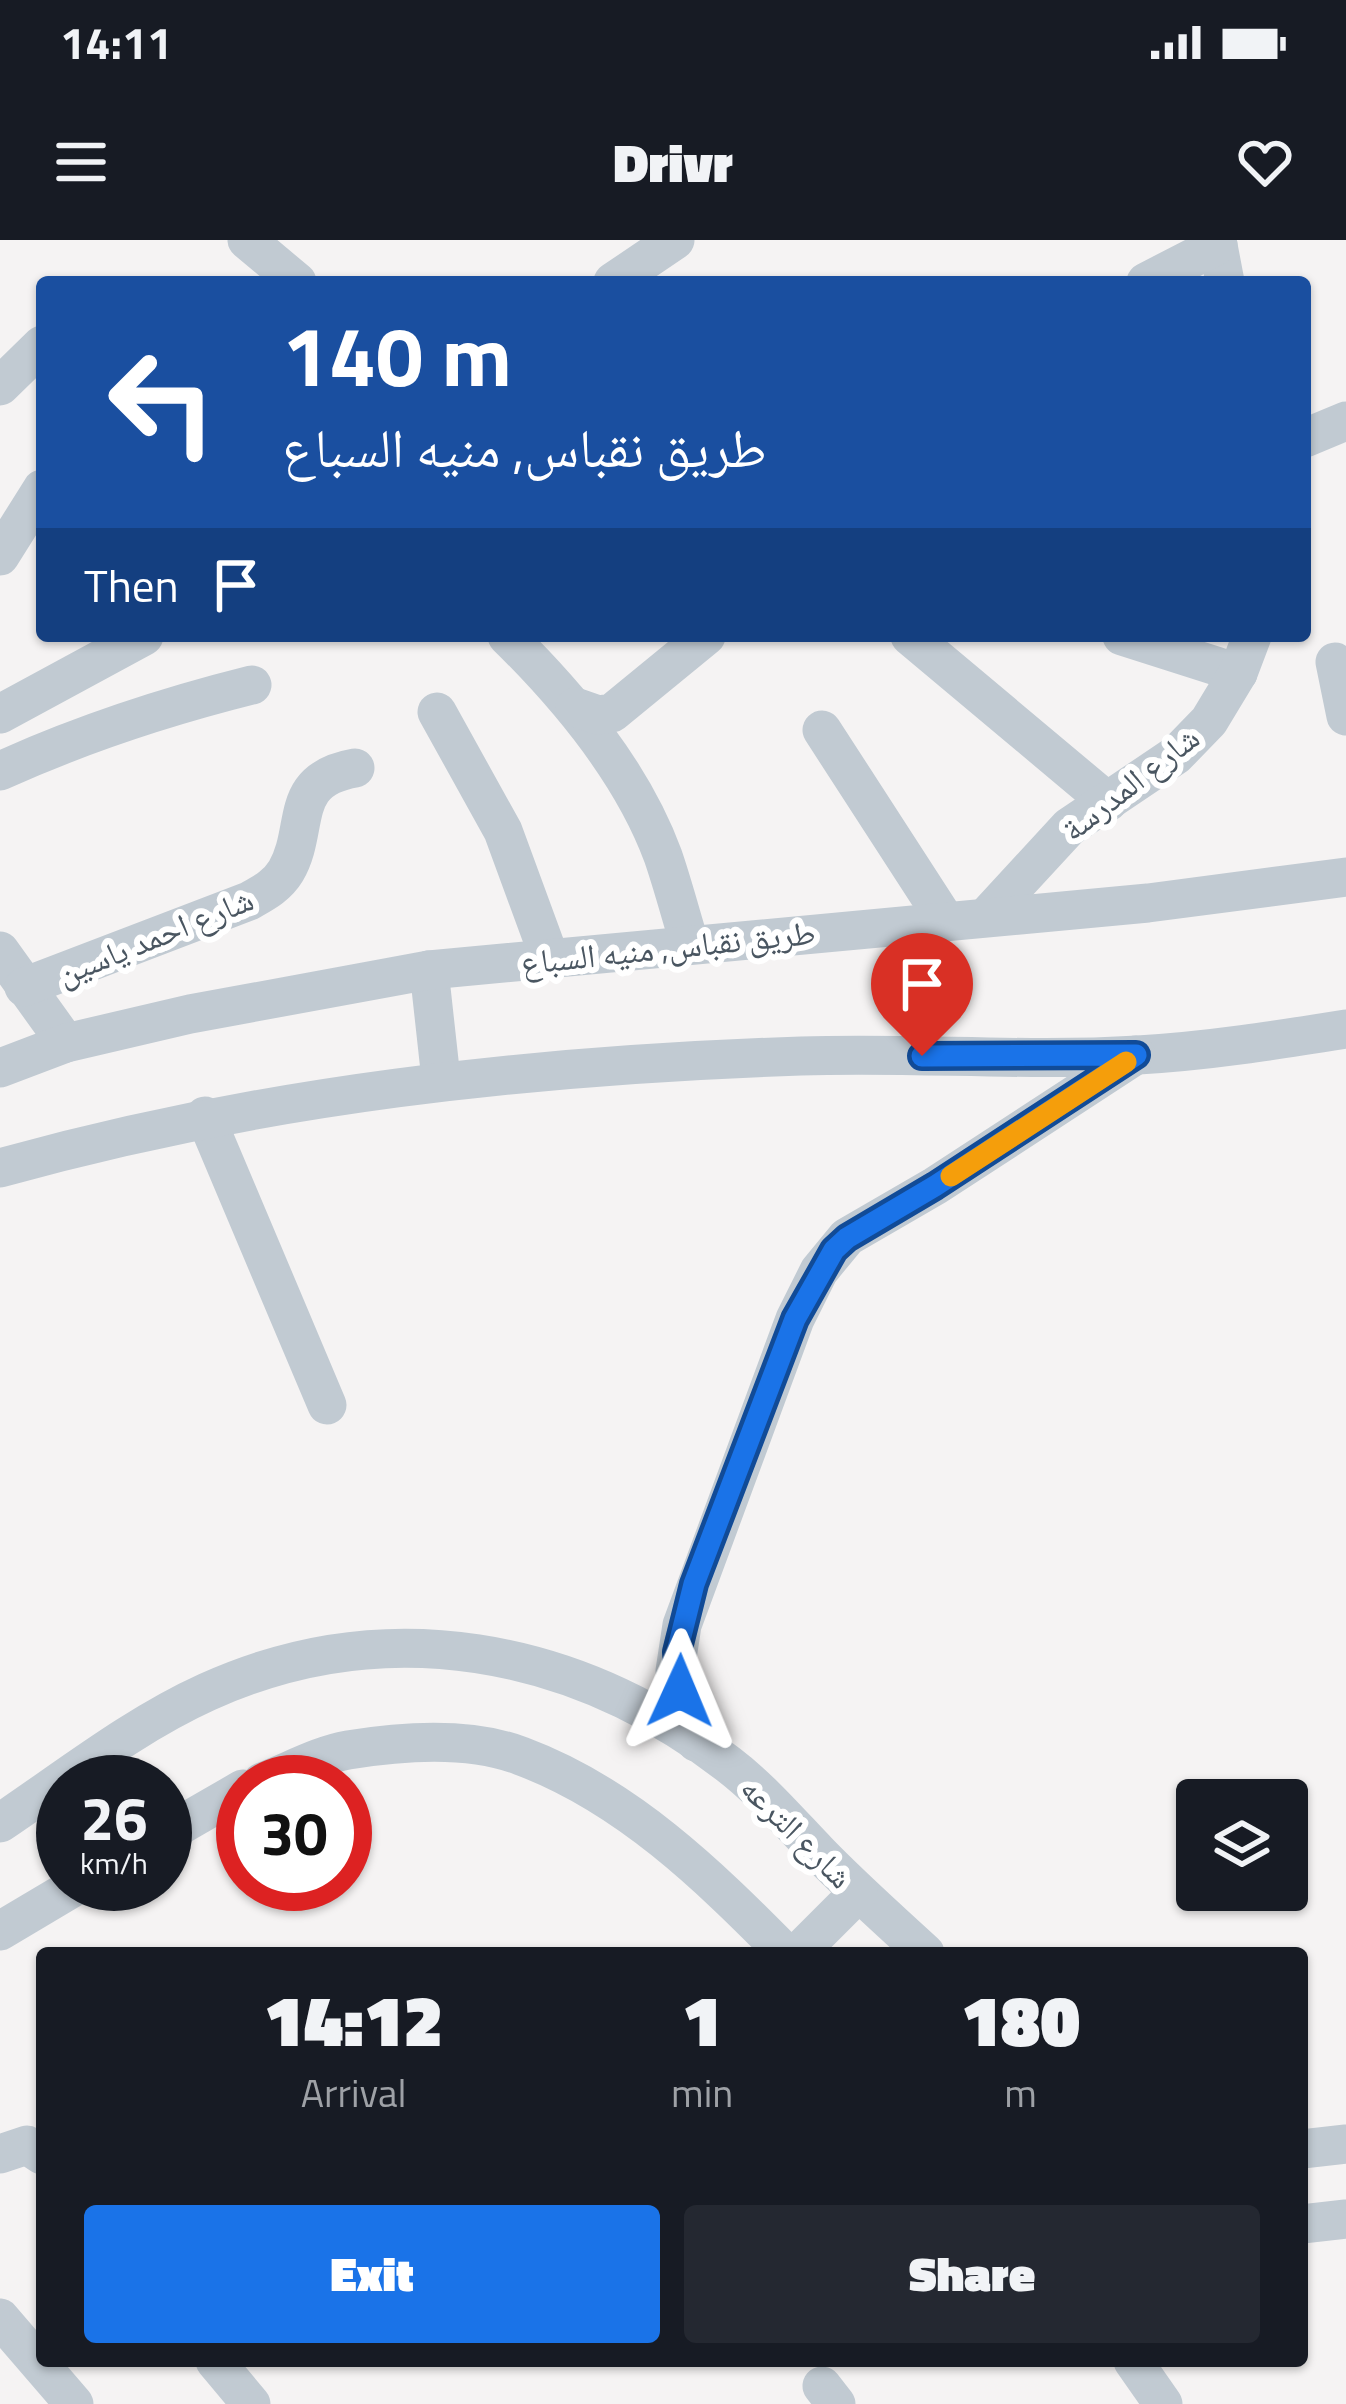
<!DOCTYPE html>
<html lang="en">
<head>
<meta charset="utf-8">
<style>
	:root { --surface:#171b24; --page:#242831; --text:#f1f3f6; --muted:#9ea1a6; --accent:#1a73e8 }
	body { margin:0; font-family:"Titillium Web","Noto Naskh Arabic",sans-serif; background:var(--page); color:var(--text); height:100vh; display:flex; flex-direction:column; font-size:45px; white-space:nowrap }
	* { box-sizing:border-box; margin:0 }
	p { font-size:39px; color:var(--muted) }
	.icon { flex:none; width:66px; height:66px; fill:none; stroke:currentColor; stroke-width:2; stroke-linecap:round; stroke-linejoin:round }
	.map { position:relative; flex:1; overflow:hidden }
	.drawer { position:absolute; left:36px; top:1707px; width:1272px; height:420px; display:flex; flex-direction:column; background:var(--surface); border-radius:12px; box-shadow:0 3px 9px #0004 }
	.drawer>* { flex:none }
	.guide { position:absolute; left:36px; top:36px; width:1275px; height:366px; border-radius:12px; box-shadow:0 3px 9px #0004; background:#1a4fa0; color:#fff; overflow:hidden }
	.tools { position:absolute; left:1176px; top:1539px; display:grid; gap:24px }
	.tools a { display:grid; place-items:center; width:132px; height:132px; border-radius:12px; background:var(--surface); box-shadow:0 3px 9px #0004; font-size:60px }
	.speed { position:absolute; left:36px; top:1515px; display:flex; gap:24px; font-size:60px; font-weight:700; text-align:center }
	.speed>* { display:grid; place-content:center; width:156px; height:156px; border-radius:50%; background:var(--surface); box-shadow:0 3px 9px #0004; line-height:1 }
	.speed small { font-size:30px; font-weight:400 }
	.speed .limit { border:18px solid #d22; background:#fff; color:#111 }
	.pin { position:absolute; display:grid; place-items:center; width:102px; height:102px; color:#fff; margin:-123px -51px; border-radius:50% 50% 50% 0; rotate:-45deg; box-shadow:0 0 12px #0007 }
	.pin .icon { rotate:45deg }
	.me { position:absolute; width:132px; margin:-66px; rotate:1deg; stroke-linejoin:round; filter:drop-shadow(0 0 9px #0008) }
	.turn { display:flex; align-items:center; gap:42px; height:252px; padding:0 48px; font-size:54px }
	.turn .icon { width:156px; height:156px; stroke-width:2.5 }
	.turn b { display:block; font-size:84px; line-height:102px }
	.then { display:flex; align-items:center; height:114px; padding:0 48px; background:#0003; gap:24px; font-size:45px }
	.eta { display:flex; justify-content:space-evenly; align-items:center; height:204px; text-align:center }
	.eta b { font-size:72px; font-weight:800; line-height:84px }
	.action { display:flex; gap:24px; margin-top:auto; padding:24px 48px }
	.action a { flex:1; height:138px; border-radius:12px; background:var(--accent); color:#fff; font-size:48px; font-weight:800; line-height:138px; text-align:center }
	.action a+a { background:var(--page); color:var(--text) }
	.status { display:flex; justify-content:space-between; align-items:center; height:84px; padding:0 60px; background:var(--surface); direction:ltr }
	.status svg { height:33px; fill:currentColor }
	header { display:flex; justify-content:space-between; align-items:center; height:156px; padding:0 48px; background:var(--surface); font-size:54px; font-weight:800 }
	.map>svg:first-child { display:block }
	.lines { fill:none; stroke-linecap:round; stroke-linejoin:round }
	.minor { stroke:#c1cad2; stroke-width:39 }
	.route-casing { stroke:#114b97; stroke-width:30 }
	.route { stroke:#1a73e8; stroke-width:21 }
	.slow { stroke:#f59e0b; stroke-width:21 }
	.labels { text-anchor:middle; dominant-baseline:central; stroke-width:12; stroke-linejoin:round; paint-order:stroke }
	.street-label { font-size:33px; fill:#4a5661; stroke:#fff }
</style>
</head>
<body>
<div class="status"><b>14:11</b><svg viewBox="0 0 49 12"><path d="M0 12V9h3v3zM5 12V6h3v6zM10 12V3h3v9zM15 12V0h3v12zM26 1h20v11H26zM47 4h2v5h-2z"/></svg></div>
<header><svg class="icon" aria-label="menu" viewBox="0 0 24 24"><path d="M4 6h16M4 12h16M4 18h16"/></svg>Drivr<svg class="icon" aria-label="heart" viewBox="0 0 24 24"><path d="M12 20l-8-8c-3-5 5-10 8-4 3-6 11-1 8 4z"/></svg></header>
<div class="map">
<svg width="1346" height="2164" viewBox="0 0 1346 2164">
	<rect width="100%" height="100%" fill="#f5f3f3"/>
	<g class="lines">
		<g class="minor">
			<path d="M247,0L297,42"/>
			<path d="M1217,0L1225,42"/>
			<path d="M613,42L675,0"/>
			<path d="M1146,42L1218,5"/>
			<path d="M0,146L42,105"/>
			<path d="M1305,198L1346,181"/>
			<path d="M0,316L42,249"/>
			<path d="M507,396C570,458 632,532 663,616C673,645 681,676 690,705"/>
			<path d="M910,396L1108,562"/>
			<path d="M1122,396L1238,433"/>
			<path d="M1335,422L1346,476"/>
			<path d="M575,467L598,475L612,473L706,396"/>
			<path d="M437,472L503,591L550,719"/>
			<path d="M0,474L144,396"/>
			<path d="M822,490L945,680"/>
			<path d="M0,531C82,494 164,467 252,445"/>
			<path d="M987,676L1069,587L1176,515L1209,481L1238,433L1252,396"/>
			<path d="M0,711L66,803"/>
			<path d="M429,730L441,839"/>
			<path d="M24,747L249,661C263,653 277,646 286,631C311,588 286,540 355,528"/>
			<path d="M0,828L66,803L190,774L429,730L1148,663L1346,637"/>
			<path d="M205,876L327,1165"/>
			<path d="M0,928C261,855 530,825 801,816C913,812 1026,822 1138,815C1208,811 1277,800 1346,789"/>
			<path d="M696,1502L675,1431L682,1385L795,1079L819,1031L847,997L935,946L1136,815"/>
			<path d="M262,1542C289,1532 319,1515 348,1510C403,1501 469,1496 521,1516C626,1555 708,1635 785,1713"/>
			<path d="M0,1583C67,1538 134,1485 207,1452C386,1371 575,1407 728,1524C761,1549 790,1583 819,1613C853,1648 889,1680 925,1713"/>
			<path d="M165,1594L243,1549"/>
			<path d="M0,1691L79,1644"/>
			<path d="M798,1713L858,1653"/>
			<path d="M1302,1909L1346,1904"/>
			<path d="M0,1914L27,1905L42,1915"/>
			<path d="M1302,1984L1346,1979"/>
			<path d="M0,2078L74,2164"/>
			<path d="M215,2121L251,2164"/>
			<path d="M1133,2121L1163,2164"/>
			<path d="M822,2146L836,2164"/>
		</g>
	</g>
	<g class="lines">
		<defs>
			<path id="route" d="M680,1451L677,1412L694,1344L795,1079L834,1010L847,998L935,946L1136,815L922,816"/>
		</defs>
		<use href="#route" class="route-casing"/>
		<use href="#route" class="route"/>
		<path class="slow" d="M951,936L1126,822"/>
	</g>
	<g class="labels">
		<g class="street-label">
			<text transform="translate(1130 543) rotate(-38)">شارع المدرسة</text>
			<text transform="translate(155 696) rotate(-22)">شارع احمد ياسين</text>
			<text transform="translate(668 707) rotate(-6)">طريق نقباس, منيه السباع</text>
			<text transform="translate(797 1592) rotate(45)">شارع الترعه</text>
		</g>
	</g>
</svg>
<div class="tools">
<a><svg class="icon" aria-label="layers" viewBox="0 0 24 24"><path d="M12 4l9 5-9 5-9-5zM3 14l9 5 9-5"/></svg></a>
</div>
<div class="speed"><div>26<small>km/h</small></div><div class="limit">30</div></div>
<div class="pin" style="left:922px;top:816px;background:#d93025"><svg class="icon" aria-label="arrive" viewBox="0 0 24 24"><path d="M6 21V4h12l-3 4 3 4H6"/></svg></div>
<svg class="me" style="left:680px;top:1451px" viewBox="-20 -20 40 40"><path d="M0-17L14 15 0 8-14 15z" fill="#1a73e8" stroke="#fff" stroke-width="4"/></svg>
<div class="guide">
<div class="turn"><svg class="icon" aria-label="left" viewBox="0 0 24 24"><path d="M17 20v-9H6M10 6l-5 5 5 5"/></svg><div><b>140 m</b>طريق نقباس, منيه السباع</div></div>
<div class="then">Then<svg class="icon" aria-label="arrive" viewBox="0 0 24 24"><path d="M6 21V4h12l-3 4 3 4H6"/></svg></div>
</div>
<section class="drawer">
<div class="eta">
<div><b>14:12</b><p>Arrival</p></div>
<div><b>1</b><p>min</p></div>
<div><b>180</b><p>m</p></div>
</div>
<div class="action"><a>Exit</a><a>Share</a></div>
</section>
</div>
</body>
</html>
